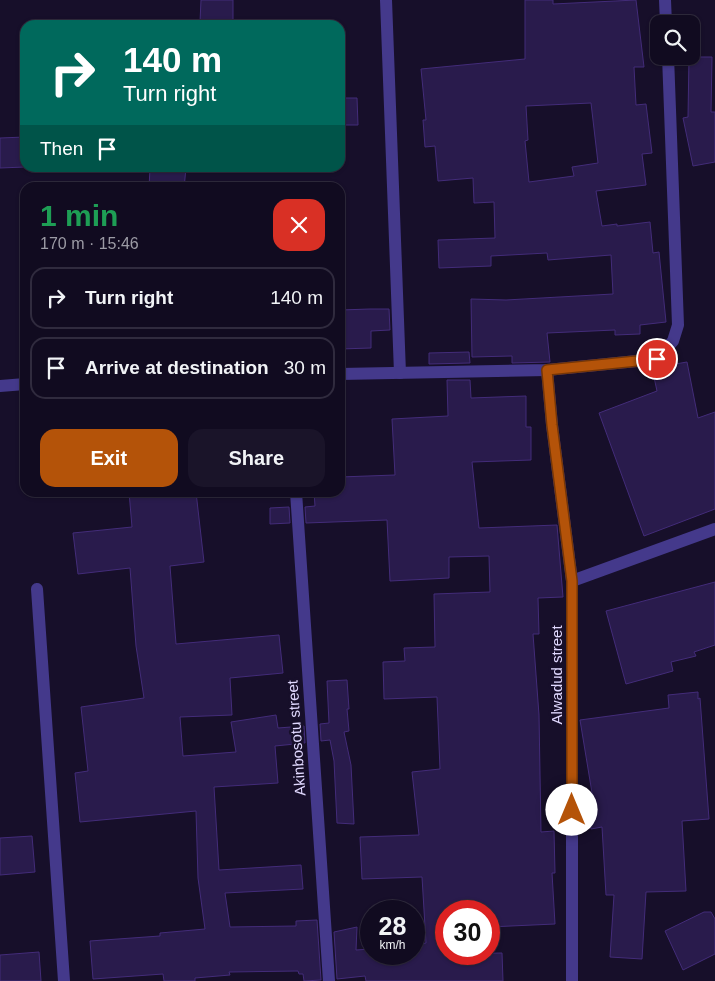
<!DOCTYPE html>
<html lang="en">
<head>
<meta charset="utf-8">
<style>
	:root { --surface:#110b20; --page:#1a1429; --text:#f1f3f6; --muted:#9c9ba5; --line:#302b3e; --accent:#b45309 }
	body { margin:0; font-family:Arial,sans-serif; background:var(--page); color:var(--text); height:100vh; display:flex; flex-direction:column; font-size:19px; white-space:nowrap }
	* { box-sizing:border-box; margin:0 }
	p { font-size:16px; color:var(--muted) }
	.icon { flex:none; width:28px; height:28px; fill:none; stroke:currentColor; stroke-width:2; stroke-linecap:round; stroke-linejoin:round }
	.map { position:relative; flex:1; overflow:hidden }
	.panel { position:absolute; left:20px; top:182px; width:325px; height:315px; display:flex; flex-direction:column; background:var(--surface); border-radius:15px; box-shadow:0 1px 4px #0004,0 0 0 1px var(--line) }
	.panel>* { flex:none }
	.banner { position:absolute; left:20px; top:20px; width:325px; height:152px; border-radius:15px; box-shadow:0 1px 4px #0004,0 0 0 1px var(--line); background:#00695c; color:#fff; overflow:hidden }
	.controls { position:absolute; left:650px; top:15px; display:grid; gap:10px }
	.controls a { display:grid; place-items:center; width:50px; height:50px; border-radius:10px; background:var(--surface); box-shadow:0 1px 4px #0004,0 0 0 1px var(--line); font-size:25px }
	.speed { position:absolute; left:360px; top:900px; display:flex; gap:10px; font-size:25px; font-weight:700; text-align:center }
	.speed>* { display:grid; place-content:center; width:65px; height:65px; border-radius:50%; background:var(--surface); box-shadow:0 1px 4px #0004,0 0 0 1px var(--line); line-height:1 }
	.speed small { font-size:12px; font-weight:400 }
	.speed .limit { border:8px solid #d22; background:#fff; color:#111 }
	.pin { position:absolute; display:grid; place-items:center; width:42px; height:42px; color:#fff; margin:-21px; border:2px solid #fff; border-radius:50%; box-shadow:0 1px 5px #0007 }
	.me { position:absolute; width:55px; margin:-28px; rotate:0deg; stroke-linejoin:round; filter:drop-shadow(0 0 4px #0008) }
	.turn { display:flex; align-items:center; gap:18px; height:105px; padding:0 20px; font-size:22px }
	.turn .icon { width:65px; height:65px; stroke-width:2.5 }
	.turn b { display:block; font-size:35px; line-height:42px }
	.then { display:flex; align-items:center; height:48px; padding:0 20px; background:#0003; gap:10px; font-size:19px }
	.round { display:grid; place-items:center; flex:none; width:52px; height:52px; border-radius:15px; background:var(--page) }
	.head { display:flex; align-items:center; justify-content:space-between; height:85px; padding:0 20px }
	h1 { font-size:30px; font-weight:700; line-height:38px; color:#1e9e55 }
	.primary-button { display:flex; gap:10px; margin-top:auto; padding:10px 20px }
	.primary-button a { flex:1; height:58px; border-radius:15px; background:var(--accent); color:#fff; font-size:20px; font-weight:700; line-height:58px; text-align:center }
	.primary-button a+a { background:var(--page); color:var(--text) }
	ul { padding:0; list-style:none }
	li { display:flex; align-items:center; gap:15px; height:62px; margin:0 10px 8px; padding:0 10px; border:2px solid var(--line); border-radius:15px }
	li div { flex:1 }
	li b { display:block; font-size:19px }
	li em { font-style:normal }
	.map>svg:first-child { display:block }
	.building { fill:#291b4c; stroke:#432c79; fill-rule:evenodd }
	.lines { fill:none; stroke-linecap:round; stroke-linejoin:round }
	.minor { stroke:#44398b; stroke-width:12 }
	.route-casing { stroke:#753606; stroke-width:12 }
	.route { stroke:#b45309; stroke-width:9 }
	.labels { text-anchor:middle; dominant-baseline:central; stroke-width:5; stroke-linejoin:round; paint-order:stroke }
	.street-label { font-size:15px; fill:#e1d9ff; stroke:#170f2a }
</style>
</head>
<body>
<div class="map">
<svg width="715" height="981" viewBox="0 0 715 981">
	<rect width="100%" height="100%" fill="#170f2a"/>
	<g class="building">
		<path d="M201,0H233V23L200,22Z"/>
		<path d="M525,0H553V4L636,0L644,67H634L636,105L646,104L652,153L642,154L646,185L596,191L602,226L617,224V226L650,222L653,253L659,252L666,322L640,325V334L615,335V330L547,333L550,362L512,363V356L472,357L471,299L506,300L613,294L611,255L548,260L547,253L491,256V266L439,268L438,240L495,238L494,202L474,203L473,178L438,181L435,146L425,147L423,120H426L421,69L525,59ZM591,103L598,163L572,167L574,176L529,182L525,141L528,140L526,106Z"/>
		<path d="M689,57H712L711,112H715V162L693,166L683,118L688,117Z"/>
		<path d="M340,98H357L358,125H340Z"/>
		<path d="M25,137V167L0,168V138Z"/>
		<path d="M150,168H186L184,188H149Z"/>
		<path d="M370,309H389L390,330L371,331V348L340,349V310Z"/>
		<path d="M469,352L470,363L429,364V353Z"/>
		<path d="M687,362L698,418L715,412V509L644,536L599,413L657,391L652,368Z"/>
		<path d="M447,380H470L471,398L526,396V427H531V460L472,462L479,528L557,525L563,597L538,598L539,634H533L539,715L541,832L554,831L555,873H552L555,924L489,927V911H446V954L502,953L503,981H366L365,976L337,979L334,932L357,927L356,950L371,949V954H414V945L426,943L422,877L362,879L360,837L419,835L412,772L440,769L437,697L384,699L383,662L405,661L404,648L435,647L434,594L490,592L489,556L449,557V578L390,581L387,520L306,523L305,507L315,506L314,492H340V477L395,475L392,419L448,416Z"/>
		<path d="M129,492H196L204,562L170,566L176,644L279,635L283,673L230,678L232,715L180,717L183,756L236,752L231,722L276,715L278,728L304,726L305,743L275,746L278,783L214,787L219,870L301,865L303,889L225,893L230,927L296,926V921L317,920L321,980L304,981L303,974H299L298,971L229,972L230,975L195,978V981H164L163,974L93,979L90,941L160,936V933L205,929L198,878L196,811L80,822L75,773L88,771L81,707L144,698L136,646L130,568L78,574L73,533L132,527Z"/>
		<path d="M289,507L290,523L270,524V508Z"/>
		<path d="M715,582V645L694,652L696,656L671,662L673,671L626,684L606,611Z"/>
		<path d="M347,680L349,709H347L349,731L344,732L351,765L354,824L337,823L334,761L330,740L321,741L320,724L329,723L327,681Z"/>
		<path d="M698,692V699L700,698L709,819L682,821L686,891L646,892L642,959L610,957L614,895H606L602,827L591,829L587,806L594,805L580,720L669,708L668,695Z"/>
		<path d="M32,836L35,872L0,875V838Z"/>
		<path d="M704,912H711L715,919V954L683,970L665,931Z"/>
		<path d="M39,952L41,981H0V955Z"/>
	</g>
	<g class="lines">
		<g class="minor">
			<path d="M386,0L400,373"/>
			<path d="M665,0L666,24"/>
			<path d="M547,370L552,425L572,581V981"/>
			<path d="M340,374L547,370L657,359L673,341L678,325L668,56"/>
			<path d="M0,386L25,384"/>
			<path d="M296,492L329,981"/>
			<path d="M572,581L715,529"/>
			<path d="M37,589L64,981"/>
		</g>
	</g>
	<g class="lines">
		<defs>
			<path id="route" d="M572,810V581L552,425L547,370L657,359"/>
		</defs>
		<use href="#route" class="route-casing"/>
		<use href="#route" class="route"/>
	</g>
	<g class="labels">
		<g class="street-label">
			<text transform="translate(556 675) rotate(-90)">Alwadud street</text>
			<text transform="translate(296 738) rotate(-94)">Akinbosotu street</text>
		</g>
	</g>
</svg>
<div class="controls">
<a><svg class="icon" aria-label="search" viewBox="0 0 24 24"><circle cx="10" cy="10" r="6"/><path d="M15 15l6 6"/></svg></a>
</div>
<div class="speed"><div>28<small>km/h</small></div><div class="limit">30</div></div>
<div class="pin" style="left:657px;top:359px;background:#d93025"><svg class="icon" aria-label="arrive" viewBox="0 0 24 24"><path d="M6 21V4h12l-3 4 3 4H6"/></svg></div>
<svg class="me" style="left:572px;top:810px" viewBox="-20 -20 40 40"><circle r="19" fill="#fff"/><path d="M0-13L10 11 0 6-10 11z" fill="#b45309"/></svg>
<div class="banner">
<div class="turn"><svg class="icon" aria-label="right" viewBox="0 0 24 24"><path d="M7 20v-9h11M14 6l5 5-5 5"/></svg><div><b>140 m</b>Turn right</div></div>
<div class="then">Then<svg class="icon" aria-label="arrive" viewBox="0 0 24 24"><path d="M6 21V4h12l-3 4 3 4H6"/></svg></div>
</div>
<section class="panel">
<div class="head"><div><h1>1 min</h1><p>170 m · 15:46</p></div><a class="round" style="background:#d93025;color:#fff"><svg class="icon" aria-label="close" viewBox="0 0 24 24"><path d="M6 6l12 12M18 6L6 18"/></svg></a></div>
<ul>
<li><svg class="icon" aria-label="right" viewBox="0 0 24 24"><path d="M7 20v-9h11M14 6l5 5-5 5"/></svg><div><b>Turn right</b></div><em>140 m</em></li>
<li><svg class="icon" aria-label="arrive" viewBox="0 0 24 24"><path d="M6 21V4h12l-3 4 3 4H6"/></svg><div><b>Arrive at destination</b></div><em>30 m</em></li>
</ul>
<div class="primary-button"><a>Exit</a><a>Share</a></div>
</section>
</div>
</body>
</html>
